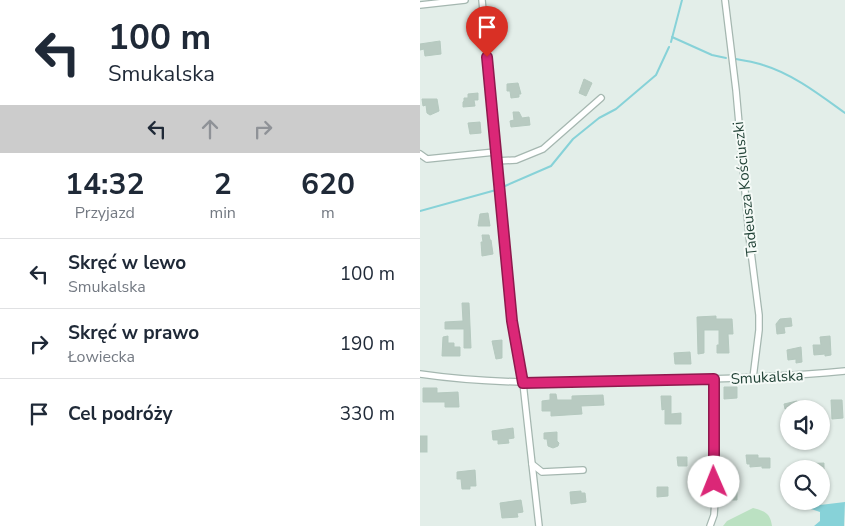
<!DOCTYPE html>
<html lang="pl">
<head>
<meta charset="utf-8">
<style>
	:root { --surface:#fff; --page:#f2f2f3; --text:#1f2937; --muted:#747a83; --line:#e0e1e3 }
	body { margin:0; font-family:"Nunito Sans",sans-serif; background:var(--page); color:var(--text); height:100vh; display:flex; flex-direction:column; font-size:19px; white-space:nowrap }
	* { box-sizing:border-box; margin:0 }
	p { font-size:16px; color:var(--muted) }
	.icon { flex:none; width:28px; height:28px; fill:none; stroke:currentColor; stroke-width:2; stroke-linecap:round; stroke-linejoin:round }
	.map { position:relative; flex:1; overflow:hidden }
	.panel { display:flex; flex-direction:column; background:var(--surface); width:420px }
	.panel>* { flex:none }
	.hud { background:#fff; color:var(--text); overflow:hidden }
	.fabs { position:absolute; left:360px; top:400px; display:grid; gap:10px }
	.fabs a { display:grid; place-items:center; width:50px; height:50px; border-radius:50%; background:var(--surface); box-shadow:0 1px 4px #0004; font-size:25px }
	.pin { position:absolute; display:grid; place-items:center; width:42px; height:42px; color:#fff; margin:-51px -21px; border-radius:50% 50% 50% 0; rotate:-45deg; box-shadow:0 0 5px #0007 }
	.pin .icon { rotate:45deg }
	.me { position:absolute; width:55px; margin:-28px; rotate:359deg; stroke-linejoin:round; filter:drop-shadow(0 0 4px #0008) }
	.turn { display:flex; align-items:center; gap:18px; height:105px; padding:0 25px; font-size:22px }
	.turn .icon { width:65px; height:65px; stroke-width:2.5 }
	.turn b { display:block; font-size:35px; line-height:42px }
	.lanes { display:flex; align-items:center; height:48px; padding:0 25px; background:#0003; justify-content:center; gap:25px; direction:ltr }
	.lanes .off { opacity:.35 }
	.eta { display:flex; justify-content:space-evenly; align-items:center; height:85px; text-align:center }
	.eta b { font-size:30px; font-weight:700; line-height:35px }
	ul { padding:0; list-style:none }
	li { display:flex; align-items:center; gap:15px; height:70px; padding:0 25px; border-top:1px solid var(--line) }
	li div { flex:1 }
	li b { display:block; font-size:19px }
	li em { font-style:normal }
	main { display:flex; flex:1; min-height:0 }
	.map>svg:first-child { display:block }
	.green { fill:#bbe1c2 }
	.water { fill:#87d2d8 }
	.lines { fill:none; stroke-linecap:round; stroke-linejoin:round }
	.stream { stroke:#87d2d8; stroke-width:2 }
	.building { fill:#b8cac1; stroke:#b5c9bf }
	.street-casing { stroke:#a5b7b0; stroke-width:8 }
	.street { stroke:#fff; stroke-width:5.5 }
	.route-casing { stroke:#8e194d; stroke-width:12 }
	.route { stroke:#db2777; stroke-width:9 }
	.labels { text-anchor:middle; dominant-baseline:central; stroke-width:4; stroke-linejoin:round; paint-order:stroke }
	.street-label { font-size:15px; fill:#214236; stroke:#f5faf7 }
</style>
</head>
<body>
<main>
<section class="panel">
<div class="hud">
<div class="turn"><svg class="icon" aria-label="left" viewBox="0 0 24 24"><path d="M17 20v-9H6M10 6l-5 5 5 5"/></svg><div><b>100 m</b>Smukalska</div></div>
<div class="lanes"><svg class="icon" aria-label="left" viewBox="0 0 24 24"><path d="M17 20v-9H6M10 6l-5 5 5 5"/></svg><svg class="icon off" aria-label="ahead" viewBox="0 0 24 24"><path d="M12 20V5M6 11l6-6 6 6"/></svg><svg class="icon off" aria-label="right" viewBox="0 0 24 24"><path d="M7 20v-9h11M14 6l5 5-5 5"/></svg></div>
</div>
<div class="eta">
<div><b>14:32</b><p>Przyjazd</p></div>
<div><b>2</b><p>min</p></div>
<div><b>620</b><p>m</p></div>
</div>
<ul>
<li><svg class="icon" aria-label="left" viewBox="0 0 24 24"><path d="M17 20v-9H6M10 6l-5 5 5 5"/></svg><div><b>Skręć w lewo</b><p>Smukalska</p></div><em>100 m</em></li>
<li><svg class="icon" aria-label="right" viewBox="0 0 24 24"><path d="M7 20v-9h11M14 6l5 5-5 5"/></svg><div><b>Skręć w prawo</b><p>Łowiecka</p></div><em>190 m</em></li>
<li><svg class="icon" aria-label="arrive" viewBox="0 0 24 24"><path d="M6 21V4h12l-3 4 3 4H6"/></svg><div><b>Cel podróży</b></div><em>330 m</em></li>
</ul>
</section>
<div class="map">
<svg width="425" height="526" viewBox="0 0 425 526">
	<rect width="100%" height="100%" fill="#e3eee9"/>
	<path class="green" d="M333,508C345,511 350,513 352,526H303L307,521Z"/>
	<path class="water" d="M385,502L400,505L425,502L424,526H394L400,521V512L385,507L381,504Z"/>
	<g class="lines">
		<g class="stream">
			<path d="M252,37L292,55L306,58"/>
			<path d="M251,42L262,0"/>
			<path d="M316,59C325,61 335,62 343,65C373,74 400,95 425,113"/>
			<path d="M85,186L131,166L153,139L179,118L196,109L236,75L249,47"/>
			<path d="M0,211L76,190"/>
		</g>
	</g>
	<g class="building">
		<path d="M20,41L21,54L5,56L4,49L0,50V44Z"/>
		<path d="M164,79L172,83L166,96L159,93Z"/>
		<path d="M98,83L101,94H99V97L91,98L90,91H87V84Z"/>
		<path d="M58,93V100H54L55,106L43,107V102L44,101V98H48V94Z"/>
		<path d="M2,99H17L19,111L10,115L7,113L6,105L3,106Z"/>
		<path d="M93,112H99L102,118L109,117L110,125L91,127L90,121L94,120Z"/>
		<path d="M60,122L61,133L50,134L48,123Z"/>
		<path d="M68,213L70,226H58L60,214Z"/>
		<path d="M62,235H69L70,240H71L73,254L62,256L61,242H63Z"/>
		<path d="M42,303H49L51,348H44V329H25V322L43,321Z"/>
		<path d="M296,316V319H312L313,334H308L309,353H297V345H299V330H284V353L278,354L277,317Z"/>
		<path d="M371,318L372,326L364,327L365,333L357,334L356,324L360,319Z"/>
		<path d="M28,336V343H34V347H40V356H22L23,337Z"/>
		<path d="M410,336L411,355L405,356V354L394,355L393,345H401L400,337Z"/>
		<path d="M82,340V358L76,359L72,341Z"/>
		<path d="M381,347L382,362L376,363V359L368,360L367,350Z"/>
		<path d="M270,352L271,364H255L254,353Z"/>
		<path d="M304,387H317V398L304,399Z"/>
		<path d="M3,388H17V393L38,392L39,407H25V402H3Z"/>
		<path d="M130,394H136L137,400H152V396L183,395L184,405L161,406L162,414L131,416V411H122V401L130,400Z"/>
		<path d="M241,396H251V414L261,413V424H245V409L242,410Z"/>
		<path d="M411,400H422L423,418L412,419Z"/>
		<path d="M377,401L379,409H365L364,404Z"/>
		<path d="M93,428L94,438L88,439L89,443L78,444V440H73L72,431Z"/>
		<path d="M137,432V441L139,443L138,446L133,448L128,446L127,439H124V433Z"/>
		<rect x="0" y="436" width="7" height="16"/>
		<path d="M326,455H338V458H350V468H342V466L330,467V464H327Z"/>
		<path d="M257,457H267V466H258Z"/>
		<path d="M404,463V469H383L382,464Z"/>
		<path d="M304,469H314V478H305Z"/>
		<path d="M55,470L56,486H50V489H42L41,479H37V472Z"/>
		<path d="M311,485H317V500H311L310,497H308Z"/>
		<path d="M237,487H248V496L237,497Z"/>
		<path d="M161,491V493H165L166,502L151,504L150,492Z"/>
		<path d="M101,500L103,512L97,513L98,517L82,518L80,503Z"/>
	</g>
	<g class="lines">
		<defs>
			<g id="street">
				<path d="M62,0L92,321L103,383L112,464L122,472L163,470"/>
				<path d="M305,0L316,90L329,236L339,315V330L333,378"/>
				<path d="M0,5L45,0"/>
				<path d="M0,154L7,159L75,152"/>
				<path d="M76,161L96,160L123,149L181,98"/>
				<path d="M0,374C68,384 136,383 205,381C278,380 352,378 425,371"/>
				<path d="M112,464L119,526"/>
				<path d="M290,526L294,515L295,500L294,379"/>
			</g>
		</defs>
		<use href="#street" class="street-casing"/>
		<use href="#street" class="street"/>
	</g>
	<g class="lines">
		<defs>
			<path id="route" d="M67,57L92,321L103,383L294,379V482"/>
		</defs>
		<use href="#route" class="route-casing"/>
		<use href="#route" class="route"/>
	</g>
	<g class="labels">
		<g class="street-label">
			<text transform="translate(325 189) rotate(-96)">Tadeusza Kościuszki</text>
			<text transform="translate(347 377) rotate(-3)">Smukalska</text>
		</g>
	</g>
</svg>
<div class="fabs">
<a><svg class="icon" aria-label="sound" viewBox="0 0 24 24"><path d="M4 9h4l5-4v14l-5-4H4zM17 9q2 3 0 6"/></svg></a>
<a><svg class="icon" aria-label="search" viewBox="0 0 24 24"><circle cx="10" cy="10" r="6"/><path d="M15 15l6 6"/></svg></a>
</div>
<div class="pin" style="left:67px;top:57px;background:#d93025"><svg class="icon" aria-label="arrive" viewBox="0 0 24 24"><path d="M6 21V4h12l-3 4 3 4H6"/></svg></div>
<svg class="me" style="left:294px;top:482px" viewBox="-20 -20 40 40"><circle r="19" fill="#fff"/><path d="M0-13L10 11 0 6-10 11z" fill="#db2777"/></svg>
</div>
</main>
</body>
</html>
